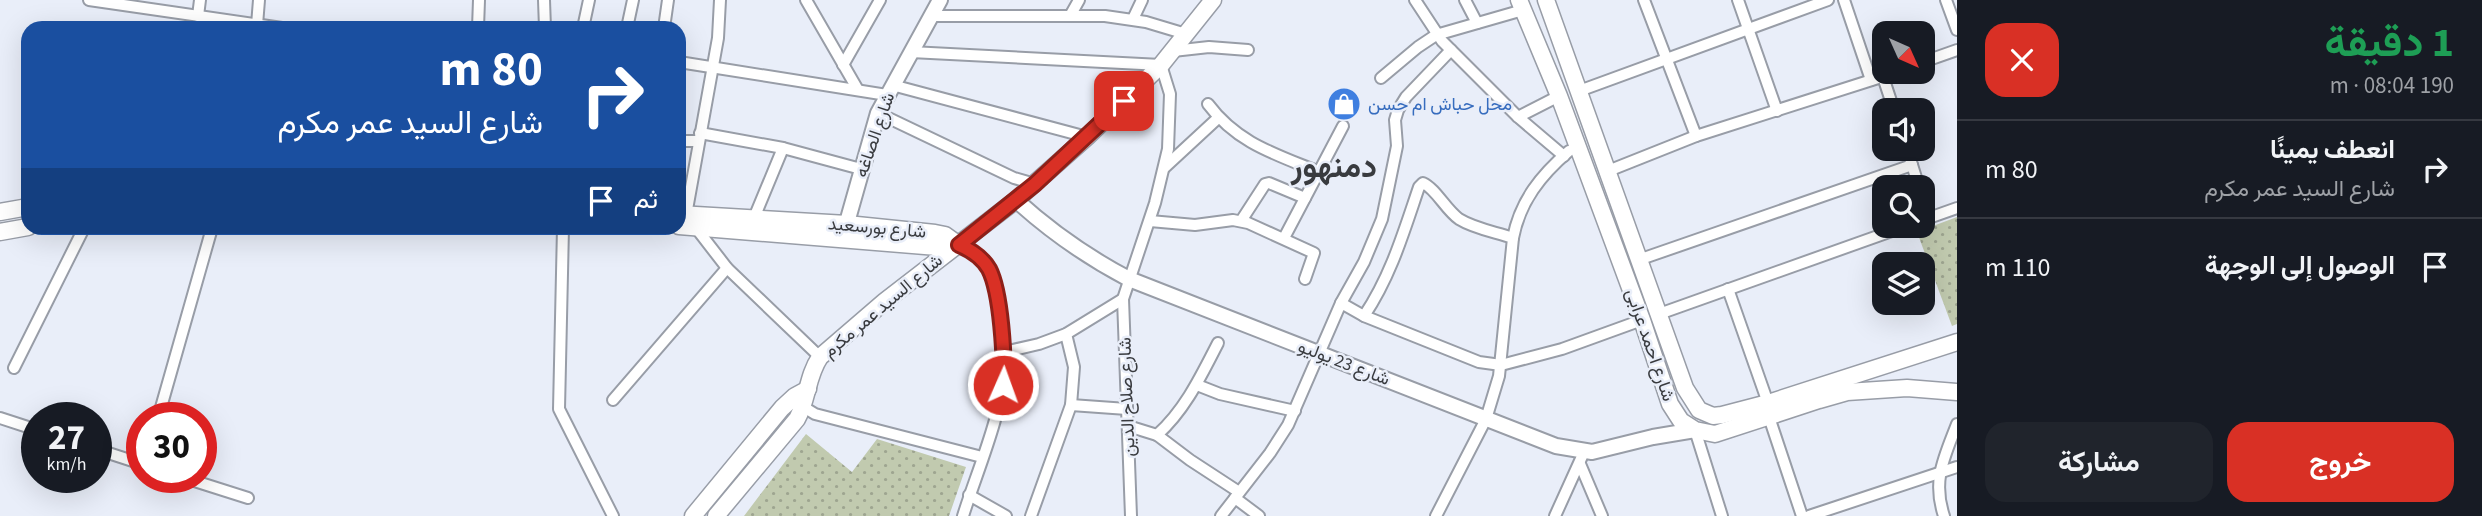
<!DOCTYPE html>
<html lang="ar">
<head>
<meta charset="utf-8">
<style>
	:root { --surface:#171b24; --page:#20242c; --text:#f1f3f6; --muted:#9ea1a6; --line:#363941; --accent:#d93025 }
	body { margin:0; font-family:"Source Sans 3",Vazirmatn,sans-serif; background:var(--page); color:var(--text); direction:rtl; height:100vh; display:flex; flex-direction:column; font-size:26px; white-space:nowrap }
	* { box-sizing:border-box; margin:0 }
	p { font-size:23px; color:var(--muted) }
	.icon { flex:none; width:38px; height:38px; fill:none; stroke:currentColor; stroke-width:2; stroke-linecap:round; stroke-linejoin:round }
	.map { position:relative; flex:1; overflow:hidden; direction:ltr }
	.sheet { display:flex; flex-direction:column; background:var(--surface); width:525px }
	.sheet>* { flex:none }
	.hud { position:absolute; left:21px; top:21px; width:665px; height:214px; border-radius:21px; box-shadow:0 7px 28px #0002; direction:rtl; background:#1a4fa0; color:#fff; overflow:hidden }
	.needle { width:46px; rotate:135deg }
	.tools { position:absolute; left:1872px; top:21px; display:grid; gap:14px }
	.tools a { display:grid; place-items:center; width:63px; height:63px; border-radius:14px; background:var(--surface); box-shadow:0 7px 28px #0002; font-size:35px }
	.speed { position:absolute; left:21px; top:402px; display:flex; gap:14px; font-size:35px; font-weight:700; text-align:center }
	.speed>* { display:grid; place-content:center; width:91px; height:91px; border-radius:50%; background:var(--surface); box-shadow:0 7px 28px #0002; line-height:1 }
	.speed small { font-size:18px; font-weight:400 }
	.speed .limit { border:10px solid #d22; background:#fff; color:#111 }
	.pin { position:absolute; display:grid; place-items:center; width:60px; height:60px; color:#fff; margin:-30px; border-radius:14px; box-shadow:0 4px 10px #0006 }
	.me { position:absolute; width:77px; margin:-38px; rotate:2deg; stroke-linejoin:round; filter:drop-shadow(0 0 5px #0008) }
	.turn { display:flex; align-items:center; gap:24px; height:147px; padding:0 28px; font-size:32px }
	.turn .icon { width:91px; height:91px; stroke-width:2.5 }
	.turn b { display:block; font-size:49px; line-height:60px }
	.then { display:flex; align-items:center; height:66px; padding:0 28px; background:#0003; gap:14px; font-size:26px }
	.round { display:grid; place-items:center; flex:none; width:74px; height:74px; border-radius:21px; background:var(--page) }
	.summary { display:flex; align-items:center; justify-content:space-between; height:119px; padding:0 28px }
	h1 { font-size:42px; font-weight:700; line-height:52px; color:#1e9e55 }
	.action { display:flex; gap:14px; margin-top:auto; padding:14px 28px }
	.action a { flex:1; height:80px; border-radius:21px; background:var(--accent); color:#fff; font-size:28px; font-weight:700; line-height:80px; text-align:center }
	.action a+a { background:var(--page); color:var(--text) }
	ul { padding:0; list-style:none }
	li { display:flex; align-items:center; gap:21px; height:98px; padding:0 28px; border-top:2px solid var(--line) }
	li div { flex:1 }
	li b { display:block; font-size:26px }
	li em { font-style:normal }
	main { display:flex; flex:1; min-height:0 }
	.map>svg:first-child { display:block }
	.grass { fill:url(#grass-dots) }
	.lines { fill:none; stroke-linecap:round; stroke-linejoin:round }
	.minor-casing { stroke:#989da7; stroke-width:14 }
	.tertiary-casing { stroke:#989da7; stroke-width:18 }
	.secondary-casing { stroke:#989da7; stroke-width:19 }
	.minor { stroke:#fff; stroke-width:10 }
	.tertiary { stroke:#fff; stroke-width:14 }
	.secondary { stroke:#fff; stroke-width:16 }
	.route-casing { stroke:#8d1f18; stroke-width:18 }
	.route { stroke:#d93025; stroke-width:12 }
	.labels { text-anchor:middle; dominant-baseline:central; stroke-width:5; stroke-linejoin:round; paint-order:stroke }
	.shop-label { font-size:18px; fill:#366cbe; stroke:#e9eef9; text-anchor:start }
	.street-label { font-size:18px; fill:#393b3f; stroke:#e9eef9 }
	.town-label { font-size:32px; font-weight:bold; fill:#393b3f; stroke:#e9eef9 }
</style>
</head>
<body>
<main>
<section class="sheet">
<div class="summary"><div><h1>1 دقيقة</h1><p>190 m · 08:04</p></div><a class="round" style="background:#d93025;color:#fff"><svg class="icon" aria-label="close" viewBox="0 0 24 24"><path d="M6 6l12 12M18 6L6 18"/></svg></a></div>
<ul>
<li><svg class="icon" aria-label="right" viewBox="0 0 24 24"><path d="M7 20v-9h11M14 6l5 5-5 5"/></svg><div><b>انعطف يمينًا</b><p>شارع السيد عمر مكرم</p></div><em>80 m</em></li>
<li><svg class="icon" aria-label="arrive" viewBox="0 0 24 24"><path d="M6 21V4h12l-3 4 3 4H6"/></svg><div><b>الوصول إلى الوجهة</b></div><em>110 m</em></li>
</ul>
<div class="action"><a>خروج</a><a>مشاركة</a></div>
</section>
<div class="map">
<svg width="1957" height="516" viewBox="0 0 1957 516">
	<defs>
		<pattern id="grass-dots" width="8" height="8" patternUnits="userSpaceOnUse" patternTransform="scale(1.75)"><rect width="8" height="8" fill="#c1caaf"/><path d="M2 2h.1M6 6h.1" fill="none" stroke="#9ea590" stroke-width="1.8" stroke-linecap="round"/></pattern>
	</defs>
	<rect width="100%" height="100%" fill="#e9eef9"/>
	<g class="grass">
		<path d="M1957,217V324L1952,326L1917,232Z"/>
		<path d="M806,434L852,472L877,439L966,467L949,516H744Z"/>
	</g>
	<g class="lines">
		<defs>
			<g id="minor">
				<path d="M89,0L282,28"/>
				<path d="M544,0L545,28"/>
				<path d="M720,0L718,38L686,215L727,268L820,357"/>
				<path d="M806,0L858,90"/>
				<path d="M1415,0L1442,41L1518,117L1564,156"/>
				<path d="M1465,0L1477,23"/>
				<path d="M1644,0L1696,136"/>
				<path d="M1738,0L1777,111"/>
				<path d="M1844,0L1871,80"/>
				<path d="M1946,0L1957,30"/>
				<path d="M198,16L200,0"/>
				<path d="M931,16H1105L1146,22L1186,34"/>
				<path d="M1070,16L1079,0"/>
				<path d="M1133,19L1142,0"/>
				<path d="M257,25L259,0"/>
				<path d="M478,28L479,0"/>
				<path d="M583,28L589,0"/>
				<path d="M627,28L633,0"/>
				<path d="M664,28L668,0"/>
				<path d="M1173,51L1209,47L1248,50"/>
				<path d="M911,52L1161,65L1170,94L1168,149L1155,203L1123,299L1131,516"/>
				<path d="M679,62L887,95"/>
				<path d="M1923,62L1957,50"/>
				<path d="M843,65L880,0"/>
				<path d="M1883,77L1894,110"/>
				<path d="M1381,78L1418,47L1436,35L1523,10"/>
				<path d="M892,85L1087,137"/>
				<path d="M1579,91L1828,0"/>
				<path d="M1208,104C1237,143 1275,154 1319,172"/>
				<path d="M878,113L1014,178L1035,184"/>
				<path d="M1518,117L1559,96"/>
				<path d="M700,133L783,148L861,169"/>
				<path d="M679,141H698"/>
				<path d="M1907,149L1919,187"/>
				<path d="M1165,167L1218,118"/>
				<path d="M1608,171L1696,136L1897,72"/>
				<path d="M1923,202L1928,218"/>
				<path d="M754,218L783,148"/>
				<path d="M1923,220L1957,208"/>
				<path d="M1150,221L1195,225L1233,220L1248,223L1314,253L1305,279"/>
				<path d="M1241,221L1265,184L1269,183L1305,198"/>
				<path d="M563,228L559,409L613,516"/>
				<path d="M1284,238L1343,126"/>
				<path d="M1513,238C1520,201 1541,175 1569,151"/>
				<path d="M959,245C989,256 994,280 998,308C1001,328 1005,347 1004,367C1003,413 977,471 963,516"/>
				<path d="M1641,259L1912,165"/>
				<path d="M1728,289L1768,403"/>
				<path d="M1341,303L1364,262L1382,219L1397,146L1395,120L1398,110L1406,97L1451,50"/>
				<path d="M1659,314L1906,226"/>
				<path d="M1364,316L1479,362L1501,365L1562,349L1642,320"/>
				<path d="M1004,352L1039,344L1066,334L1123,299"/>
				<path d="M14,368L84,228"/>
				<path d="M1197,385L1220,394L1295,411"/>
				<path d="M613,400L727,268"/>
				<path d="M797,403L815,414L982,457"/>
				<path d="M1071,405L1127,409"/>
				<path d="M1769,417L1802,516"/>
				<path d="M0,418L37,430"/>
				<path d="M158,418L212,228"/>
				<path d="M1128,426L1157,435L1190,460L1239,492"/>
				<path d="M1695,430L1722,516"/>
				<path d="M1157,435C1185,410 1201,376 1218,343"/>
				<path d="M96,449L142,464"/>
				<path d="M1580,464L1602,516"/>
				<path d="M185,478L248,498"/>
				<path d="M969,495L1006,516"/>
				<path d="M1235,498L1259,516"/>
				<path d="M1031,516L1071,405L1074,367L1066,334"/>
				<path d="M1221,516L1270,453L1288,425L1341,303L1364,316C1391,276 1404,231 1419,187L1423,183C1436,189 1446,210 1459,219C1475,229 1496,232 1513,238L1499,376L1486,419L1436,516"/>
				<path d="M1555,516L1584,452"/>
				<path d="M1809,516L1957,467"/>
				<path d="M1944,516C1932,480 1944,458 1957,424"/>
			</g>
			<g id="tertiary">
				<path d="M1016,200C1051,232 1087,257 1129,279L1556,446L1592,452L1653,437L1695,430"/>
				<path d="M844,233L878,113L940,0"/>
			</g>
			<g id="secondary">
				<path d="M1519,0L1559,96L1642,320L1670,404L1681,421L1695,430L1715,434L1819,400L1847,392L1907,388L1957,392"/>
				<path d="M1546,0L1685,388L1699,410L1713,416L1722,415L1768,403L1957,342"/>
				<path d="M0,212L28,207"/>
				<path d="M679,214L847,224L935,233L945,235L959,245"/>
				<path d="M679,226L937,247L959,245"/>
				<path d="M0,232L28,227"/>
				<path d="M693,516L782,408L795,396L808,389"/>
				<path d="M716,516L797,419C808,399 807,376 820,357L885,301L1016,200L1087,137L1161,65L1213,0"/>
			</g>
		</defs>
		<use href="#minor" class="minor-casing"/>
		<use href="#tertiary" class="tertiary-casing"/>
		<use href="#secondary" class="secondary-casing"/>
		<use href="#minor" class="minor"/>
		<use href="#tertiary" class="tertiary"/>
		<use href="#secondary" class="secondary"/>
	</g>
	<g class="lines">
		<defs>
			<path id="route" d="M1003,385C1005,358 1001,292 989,269C982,257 971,250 959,245L1035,184L1124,101"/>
		</defs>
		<use href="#route" class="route-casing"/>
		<use href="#route" class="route"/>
	</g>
	<defs>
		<symbol id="shop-disc" viewBox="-11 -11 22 22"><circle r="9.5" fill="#3f7fe0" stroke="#e9eef9"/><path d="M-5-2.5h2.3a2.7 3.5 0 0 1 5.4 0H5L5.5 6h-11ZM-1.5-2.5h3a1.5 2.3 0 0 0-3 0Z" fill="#fff"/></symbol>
	</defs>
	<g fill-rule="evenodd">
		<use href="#shop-disc" x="1325" y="85" width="38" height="38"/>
	</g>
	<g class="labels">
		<g class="shop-label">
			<text x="1368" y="104">محل حباش ام حسن</text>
		</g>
		<g class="street-label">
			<text transform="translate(875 135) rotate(-71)">شارع الصاغه</text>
			<text transform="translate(877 228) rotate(5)">شارع بورسعيد</text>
			<text transform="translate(883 306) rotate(-40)">شارع السيد عمر مكرم</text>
			<text transform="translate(1650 345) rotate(71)">شارع احمد عرابى</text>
			<text transform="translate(1344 363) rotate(21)">شارع 23 يوليو</text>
			<text transform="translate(1127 397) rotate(-92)">شارع صلاح الدين</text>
		</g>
		<g class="town-label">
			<text x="1334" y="167">دمنهور</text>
		</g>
	</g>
</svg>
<div class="tools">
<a><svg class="needle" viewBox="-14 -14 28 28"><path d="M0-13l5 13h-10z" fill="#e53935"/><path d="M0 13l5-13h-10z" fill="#9ea1a6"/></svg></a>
<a><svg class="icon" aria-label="sound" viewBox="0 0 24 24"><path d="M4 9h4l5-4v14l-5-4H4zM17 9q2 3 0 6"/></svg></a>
<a><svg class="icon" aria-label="search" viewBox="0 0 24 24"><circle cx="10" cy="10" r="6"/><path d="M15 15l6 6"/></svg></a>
<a><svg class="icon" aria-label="layers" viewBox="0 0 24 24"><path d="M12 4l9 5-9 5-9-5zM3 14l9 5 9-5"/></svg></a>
</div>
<div class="speed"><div>27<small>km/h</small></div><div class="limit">30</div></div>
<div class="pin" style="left:1124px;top:101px;background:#d93025"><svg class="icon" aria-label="arrive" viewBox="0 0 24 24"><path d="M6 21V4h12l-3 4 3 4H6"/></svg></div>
<svg class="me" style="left:1003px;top:385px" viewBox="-20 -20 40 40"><circle r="17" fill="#d93025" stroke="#fff" stroke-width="3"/><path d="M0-11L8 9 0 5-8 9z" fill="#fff"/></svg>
<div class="hud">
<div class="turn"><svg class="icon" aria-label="right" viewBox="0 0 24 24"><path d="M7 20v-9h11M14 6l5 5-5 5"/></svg><div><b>80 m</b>شارع السيد عمر مكرم</div></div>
<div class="then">ثم<svg class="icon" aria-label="arrive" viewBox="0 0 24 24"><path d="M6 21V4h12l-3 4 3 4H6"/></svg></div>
</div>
</div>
</main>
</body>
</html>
